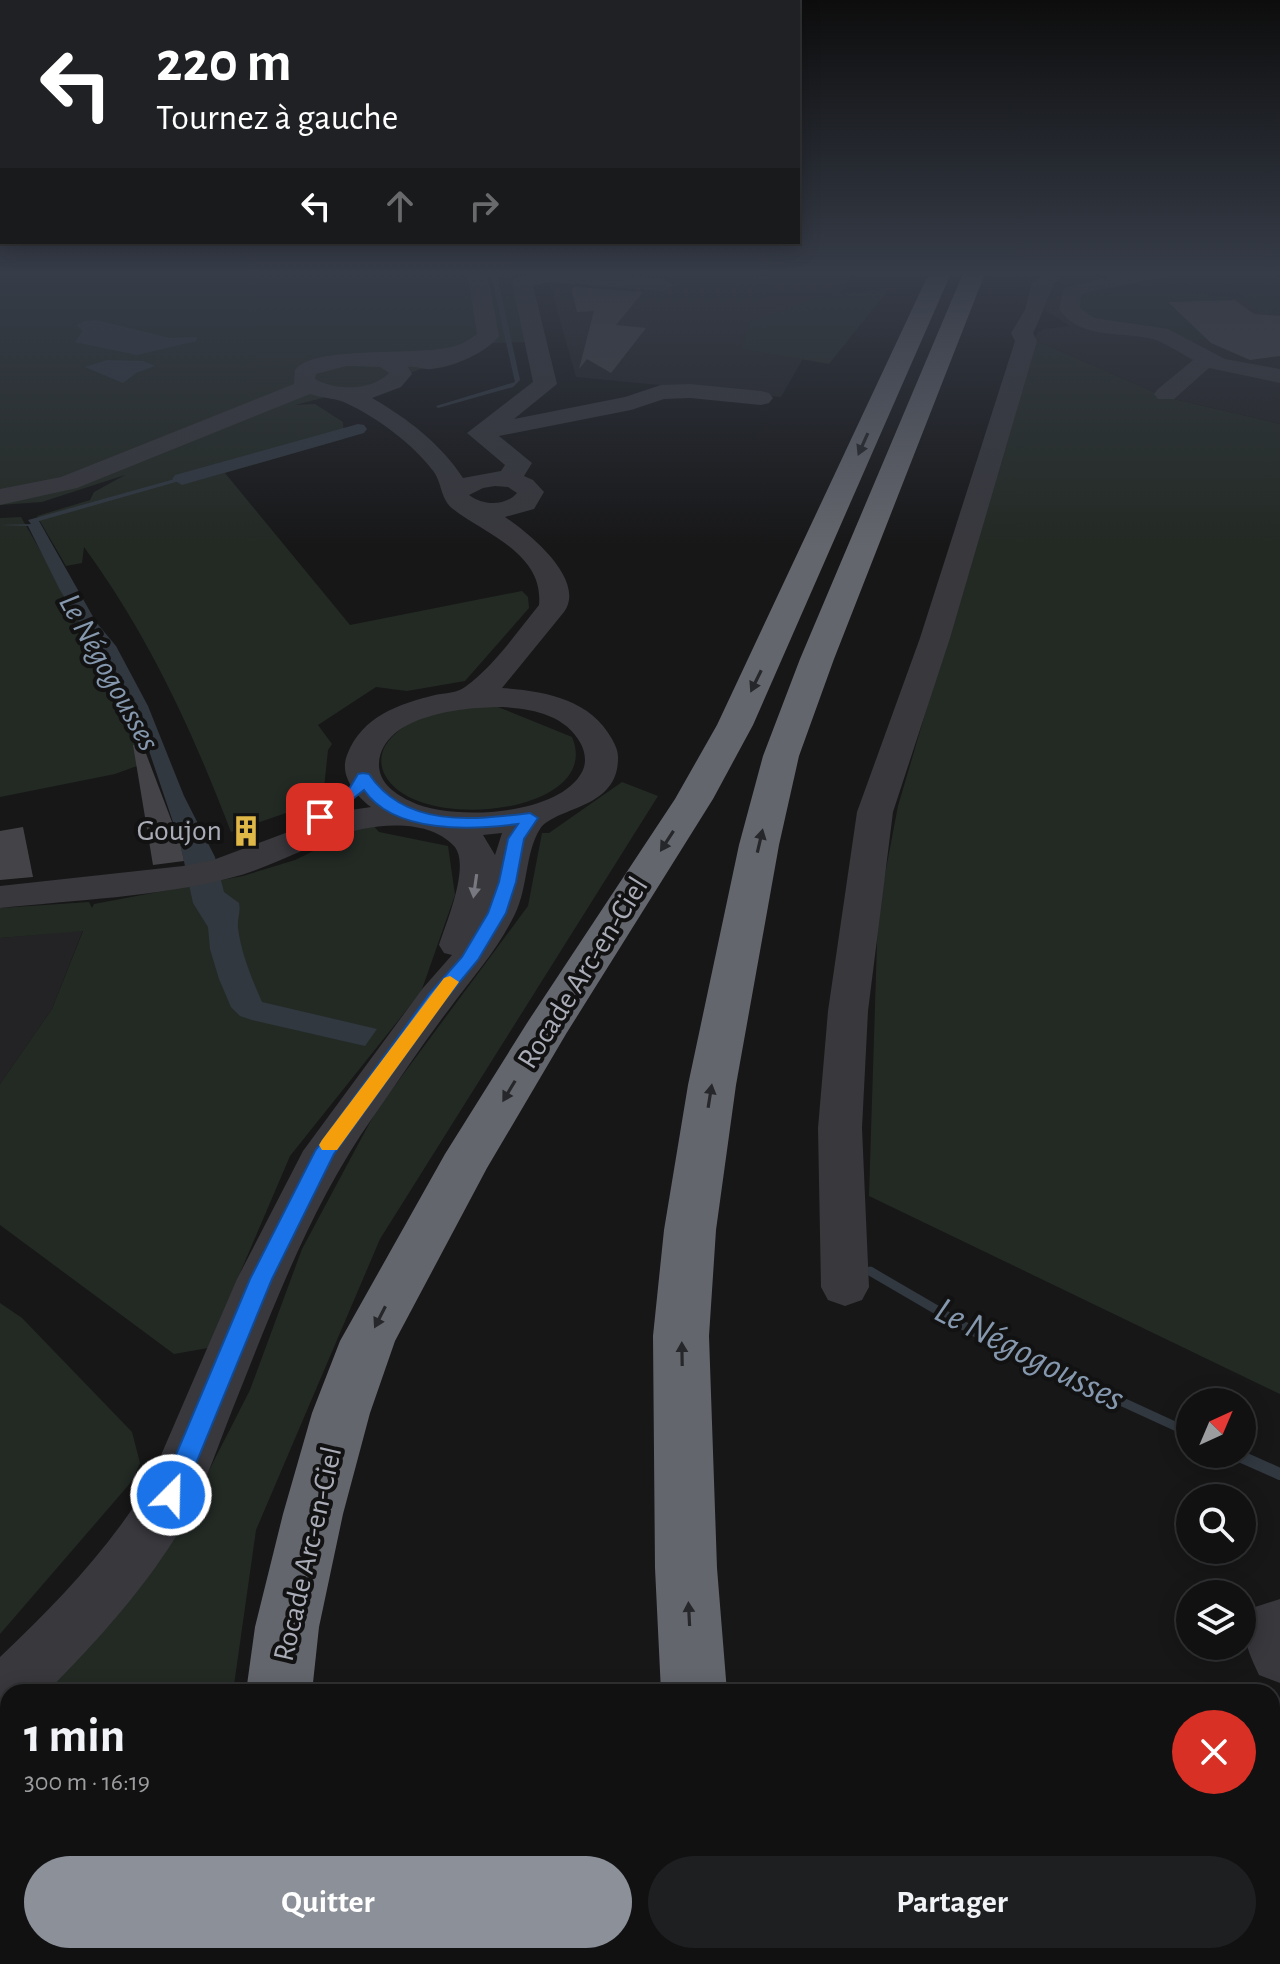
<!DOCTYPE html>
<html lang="fr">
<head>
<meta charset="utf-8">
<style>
	:root { --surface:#111112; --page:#1e1f20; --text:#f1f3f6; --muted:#9c9d9f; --line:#303132; --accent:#8c9099 }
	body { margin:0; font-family:"Alegreya Sans",sans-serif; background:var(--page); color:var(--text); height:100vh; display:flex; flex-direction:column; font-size:30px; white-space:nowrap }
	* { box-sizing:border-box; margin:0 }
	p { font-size:26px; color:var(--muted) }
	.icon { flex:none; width:44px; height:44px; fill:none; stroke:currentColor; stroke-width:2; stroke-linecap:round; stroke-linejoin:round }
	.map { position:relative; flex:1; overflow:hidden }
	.drawer { position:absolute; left:0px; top:1684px; width:1280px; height:280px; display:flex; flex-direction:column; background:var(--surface); border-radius:24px 24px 0 0; box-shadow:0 4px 20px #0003,0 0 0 2px var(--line) }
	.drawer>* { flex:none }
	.hud { position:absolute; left:0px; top:0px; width:800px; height:244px; box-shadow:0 4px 20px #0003,0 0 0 2px var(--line); background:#202124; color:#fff; overflow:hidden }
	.needle { width:52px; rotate:44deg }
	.tools { position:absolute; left:1176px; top:1388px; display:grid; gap:16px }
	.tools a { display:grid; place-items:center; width:80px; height:80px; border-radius:50%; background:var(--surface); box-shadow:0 4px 20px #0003,0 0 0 2px var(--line); font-size:40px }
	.pin { position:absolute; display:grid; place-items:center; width:68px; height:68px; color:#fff; margin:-34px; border-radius:16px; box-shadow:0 4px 12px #0006 }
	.me { position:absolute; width:88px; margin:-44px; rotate:23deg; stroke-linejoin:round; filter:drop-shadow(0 0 6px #0008) }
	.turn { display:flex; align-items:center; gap:28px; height:168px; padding:0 24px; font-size:36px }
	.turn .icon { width:104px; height:104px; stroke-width:2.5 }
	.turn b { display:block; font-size:56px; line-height:68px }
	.lanes { display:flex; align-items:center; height:76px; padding:0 24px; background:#0003; justify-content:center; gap:40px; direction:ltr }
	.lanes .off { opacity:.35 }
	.round { display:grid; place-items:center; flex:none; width:84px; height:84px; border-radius:42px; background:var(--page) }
	.summary { display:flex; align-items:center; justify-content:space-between; height:136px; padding:0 24px }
	h1 { font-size:48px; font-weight:700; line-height:60px }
	.action { display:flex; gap:16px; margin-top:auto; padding:16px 24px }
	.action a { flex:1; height:92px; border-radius:48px; background:var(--accent); color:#fff; font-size:32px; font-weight:700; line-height:92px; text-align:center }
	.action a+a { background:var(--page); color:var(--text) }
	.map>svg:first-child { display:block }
	.built { fill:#232325 }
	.green { fill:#232a24 }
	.water { fill:#313840 }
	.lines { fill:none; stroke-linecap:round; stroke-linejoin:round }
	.stream-far1 { stroke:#313840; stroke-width:9 }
	.stream { stroke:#313840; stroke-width:12 }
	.canal { fill:#313840; fill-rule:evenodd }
	.building { fill:#444448 }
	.minor { fill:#38383d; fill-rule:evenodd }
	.highway { fill:#64666d; fill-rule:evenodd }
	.oneway { fill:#26272a }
	.oneway2 { fill:#777880 }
	.route { fill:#1a73e8; stroke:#114b97; stroke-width:2 }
	.slow { fill:#f59e0b }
	.labels { text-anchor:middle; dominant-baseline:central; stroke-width:8; stroke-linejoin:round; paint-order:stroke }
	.poi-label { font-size:30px; fill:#aaadb7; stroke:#121213; text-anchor:end }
	.street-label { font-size:30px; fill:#aaadb7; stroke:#121213 }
	.water-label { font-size:32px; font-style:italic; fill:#8598ae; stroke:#121213 }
	.near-water-label { font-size:38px; font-style:italic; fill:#8598ae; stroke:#121213 }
</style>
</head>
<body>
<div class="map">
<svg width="1280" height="1964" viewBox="0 0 1280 1964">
	<rect width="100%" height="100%" fill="#171718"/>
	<g class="built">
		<path d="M546,271H853L781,397L576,377Z"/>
		<path d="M1038,271H1280V424L1165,397L1035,340L1037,333L1044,329L1070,326L1043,309L1051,286L1062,283L1037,274Z"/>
		<path d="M83,930L52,1009L0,1084V938Z"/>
	</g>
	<g class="green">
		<path d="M0,271H512L526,342L490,343L386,382L295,405L315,404L343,422L344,439L225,473L350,625L522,591L528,597L529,608L465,681L407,691L376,687L318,725L332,744L328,750L324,788L289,812L231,832C192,730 149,636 84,547L82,563L66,566L37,516L90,500L94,492L125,475L42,502L0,505Z"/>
		<path d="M614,271H747L750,274C733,296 637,278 609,276Z"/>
		<path d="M1192,271H1272L1280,274V314L1261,313L1225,283L1205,284L1208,288H1188L1165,276Z"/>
		<path d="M1155,277L1187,292L1232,297L1233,300L1166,302L1191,325L1234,323L1244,332L1187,342L1092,321L1072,302L1076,295Z"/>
		<path d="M889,289L829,364L742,349L749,322L833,294Z"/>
		<path d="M1035,340L1165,397L1280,424V1394L869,1196L878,911L898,806Z"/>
		<path d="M21,517L129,705L148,762L115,774L0,797V518Z"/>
		<path d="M478,706L498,707L572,737C605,814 416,835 385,775C380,766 380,755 385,746C405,715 445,710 478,706Z"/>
		<path d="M622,782L658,796L380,1239L256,1530L233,1692H35L199,1490L250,1390L302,1249L376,1111L528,906L542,833H549Z"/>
		<path d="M371,823L379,832L448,846L455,895L421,992L290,1156L208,1348L174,1354L0,1225V1084L52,1009L83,931L0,938V908L89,902L92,908L94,904L243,876L295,860Z"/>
		<path d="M0,1303L22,1318L132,1432L140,1463L132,1481L0,1634Z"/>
		<path d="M8,1719V1923L0,1918V1727Z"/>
		<path d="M377,1956H513L557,1964H350Z"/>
	</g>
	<g class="water">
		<path d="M490,271H496L520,380L513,387L438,408L436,406L515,382Z"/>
		<path d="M97,320L169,338L197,337L196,341L137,355L75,342L83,331L77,325L84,321Z"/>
		<path d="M107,360L143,361L155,366L136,373L123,383L85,367Z"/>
		<path d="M357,428L359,430L39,521L96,622L116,646L148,706L184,796L215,857L224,892L239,903C241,912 237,919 238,928C241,953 252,979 262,1002L377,1029L365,1046L252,1020L240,1016L231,1007L219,979L210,949L208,927L193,903L180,843L138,718L60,590L28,526L0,525L31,524L28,520Z"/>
	</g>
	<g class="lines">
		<path class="stream-far1" d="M870,1271L990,1341L1190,1433"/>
		<path class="stream" d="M1235,1454L1280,1474"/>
		<path class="canal" d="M358,424L364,425L367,429L364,433L182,485L172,479L175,475Z"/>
	</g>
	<g class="building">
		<path d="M574,287L643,292L616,325L646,328L611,373L587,359L579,369L594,311L577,312L572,291Z"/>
		<path d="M1235,300L1254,314L1280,316V356L1250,360L1211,343L1168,302Z"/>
		<path d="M142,743L180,843L184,861L153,865L133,745Z"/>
		<path d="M23,827L33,877L0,880V831Z"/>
	</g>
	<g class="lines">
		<g class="minor">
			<path d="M467,271H487L499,336C486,353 453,367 431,369C423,370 417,366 408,367L412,374L401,387L372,398C407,418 441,444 463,478L501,471L505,465L467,433L533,382L512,282L515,278C563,266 614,275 664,279L674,285L664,291L548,282L533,286L557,384L514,419L625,397L661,385L690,384L761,391L769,393L773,398L769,403L761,405L690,398L664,399L631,410L499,436L532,463L524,476L533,480L544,492L534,509L505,517C529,533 587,580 564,612L502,688C545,691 590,699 612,739C615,745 618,750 618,757C619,810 556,806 540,829C525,853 528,888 515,914C498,949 473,977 450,1008C423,1043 399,1080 373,1117C311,1205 273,1308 233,1408C219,1443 207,1480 189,1514C153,1580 100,1638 47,1692H8V1723L0,1727V1657C55,1605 109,1549 149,1483L237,1279L303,1151L423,988L452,955L444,953L439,945C446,923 471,865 454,846C432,822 391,823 362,829C316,840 275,867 230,878C156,897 76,900 0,908V886L183,866L213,860L344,811L371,807C355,795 339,775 347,755C362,716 399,704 435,695C445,693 457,693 465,687C495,665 516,633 539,605C544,553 485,534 453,509C441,500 442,484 434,472C413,444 378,418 346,403C335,398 322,398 310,394L77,488L0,505V489L61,477L294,384L295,370C314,344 418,357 455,346C463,344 470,339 477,334ZM347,366L380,367L389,373C371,391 336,391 315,379L316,374ZM495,486L508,487L517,493C506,506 483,506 469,495L483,488ZM502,707C532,709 565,714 581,744C585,752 587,763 582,772C559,816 451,821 412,802C396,795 378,783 379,763C383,714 466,707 502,707ZM502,833L495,855L483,835Z"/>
			<path d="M1134,271H1175L1165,277L1089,292L1081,295L1080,308L1094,318L1168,329L1225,359L1280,369V383L1209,368L1174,399H1158L1154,394L1158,389L1193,360C1180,353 1166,343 1153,339C1120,331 1080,340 1059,309L1064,288Z"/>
			<path d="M1049,272L1059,278C1047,292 1043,315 1033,333L1037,341L950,638L893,812L868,1011L862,1128L869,1287L862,1300L845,1306L828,1300L821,1287L818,1128L828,1011L857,812L920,638L1015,341L1011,333L1025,310L1032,282Z"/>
			<path d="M1280,1599V1683L1259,1675C1247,1649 1240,1636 1252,1608Z"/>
			<rect x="1272" y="1827" width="8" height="64"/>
			<path d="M0,1907L8,1910V1956H37L33,1964H0Z"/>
			<path d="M963,1956H1037L1033,1964H960Z"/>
		</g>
		<g class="highway">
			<path d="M930,271H952L753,725L713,799L566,1034L487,1168L395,1341L370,1413L343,1514L319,1627L312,1692H246L255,1627L283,1514L312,1413L340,1341L445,1154L527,1023L675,799L717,725Z"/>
			<path d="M964,271H986L834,659L799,756L779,845L736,1085L716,1230L709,1336L717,1568L727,1692H661L655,1568L653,1336L664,1230L688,1085L739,845L763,756L800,659Z"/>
			<path d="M99,1956H180L177,1964H96Z"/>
			<path d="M736,1956H816L819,1964H739Z"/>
		</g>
	</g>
	<defs><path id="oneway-solid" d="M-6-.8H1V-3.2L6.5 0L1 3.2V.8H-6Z" transform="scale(2)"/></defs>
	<g class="oneway">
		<use href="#oneway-solid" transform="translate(863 444) rotate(114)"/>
		<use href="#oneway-solid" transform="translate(756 681) rotate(116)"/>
		<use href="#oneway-solid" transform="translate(667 841) rotate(123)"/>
		<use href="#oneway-solid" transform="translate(760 841) rotate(-77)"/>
		<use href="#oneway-solid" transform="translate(509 1091) rotate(121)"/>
		<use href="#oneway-solid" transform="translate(710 1096) rotate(-81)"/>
		<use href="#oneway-solid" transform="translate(380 1317) rotate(117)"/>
		<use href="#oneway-solid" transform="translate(682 1354) rotate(-91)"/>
		<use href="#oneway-solid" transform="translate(689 1614) rotate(-93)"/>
	</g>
	<use class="oneway2" href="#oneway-solid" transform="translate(475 886) rotate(98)"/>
	<linearGradient id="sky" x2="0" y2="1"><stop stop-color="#0d0d0d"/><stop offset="0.5" stop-color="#363c48"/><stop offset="1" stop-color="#363c48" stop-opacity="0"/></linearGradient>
	<rect width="1280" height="546" fill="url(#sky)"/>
	<path class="route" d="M363,773L369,774C405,828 473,820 530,813L538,818L524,839L516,882L506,913L478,960L444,1001L334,1154L272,1279L183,1495L180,1503L171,1506L162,1503L159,1495L250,1279L315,1151L430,993L462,957L488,913L499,882L508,839L518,824C472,830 394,834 364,790L326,820H315V813L349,789L358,774Z"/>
	<path class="slow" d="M450,976L459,982L337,1150H322L319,1145L322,1140L444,978Z"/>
	<defs>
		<symbol id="building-bare" viewBox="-9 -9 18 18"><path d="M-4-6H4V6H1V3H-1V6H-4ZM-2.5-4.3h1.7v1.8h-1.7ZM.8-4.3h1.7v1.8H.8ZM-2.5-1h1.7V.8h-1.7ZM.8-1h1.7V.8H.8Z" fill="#dfb847" stroke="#121213" stroke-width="2.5" paint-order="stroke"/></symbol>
	</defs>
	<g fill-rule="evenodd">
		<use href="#building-bare" x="224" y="809" width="44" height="44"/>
	</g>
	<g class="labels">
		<g class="poi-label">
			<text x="222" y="831">Goujon</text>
		</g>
		<g class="street-label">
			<text transform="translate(583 973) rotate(-58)">Rocade Arc-en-Ciel</text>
			<text transform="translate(308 1554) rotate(-77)">Rocade Arc-en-Ciel</text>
		</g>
		<g class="water-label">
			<text transform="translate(109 672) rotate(61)">Le Négogousses</text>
		</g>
		<g class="near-water-label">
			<text transform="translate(1029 1355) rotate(27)">Le Négogousses</text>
		</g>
	</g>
</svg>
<div class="tools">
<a><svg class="needle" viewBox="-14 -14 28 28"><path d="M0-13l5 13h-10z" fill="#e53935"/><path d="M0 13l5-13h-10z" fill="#9c9d9f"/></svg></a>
<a><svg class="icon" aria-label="search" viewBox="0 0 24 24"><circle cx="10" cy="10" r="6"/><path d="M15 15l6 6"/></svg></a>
<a><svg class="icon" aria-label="layers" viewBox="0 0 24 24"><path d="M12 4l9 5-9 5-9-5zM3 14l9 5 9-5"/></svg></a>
</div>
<div class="pin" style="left:320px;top:817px;background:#d93025"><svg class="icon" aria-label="arrive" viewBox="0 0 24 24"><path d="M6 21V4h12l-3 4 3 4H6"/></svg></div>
<svg class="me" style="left:171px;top:1495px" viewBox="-20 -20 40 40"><circle r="17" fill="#1a73e8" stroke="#fff" stroke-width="3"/><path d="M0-11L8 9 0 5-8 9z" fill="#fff"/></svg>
<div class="hud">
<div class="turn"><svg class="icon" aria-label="left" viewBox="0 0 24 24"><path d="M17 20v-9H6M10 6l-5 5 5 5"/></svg><div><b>220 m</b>Tournez à gauche</div></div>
<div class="lanes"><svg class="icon" aria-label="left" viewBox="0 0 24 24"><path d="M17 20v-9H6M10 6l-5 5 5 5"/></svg><svg class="icon off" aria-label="ahead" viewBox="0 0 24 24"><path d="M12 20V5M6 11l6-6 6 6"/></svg><svg class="icon off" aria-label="right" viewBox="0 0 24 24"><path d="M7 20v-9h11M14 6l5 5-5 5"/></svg></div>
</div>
<section class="drawer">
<div class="summary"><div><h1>1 min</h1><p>300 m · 16:19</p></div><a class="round" style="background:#d93025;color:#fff"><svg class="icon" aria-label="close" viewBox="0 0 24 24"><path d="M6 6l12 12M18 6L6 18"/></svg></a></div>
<div class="action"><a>Quitter</a><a>Partager</a></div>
</section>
</div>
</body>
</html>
